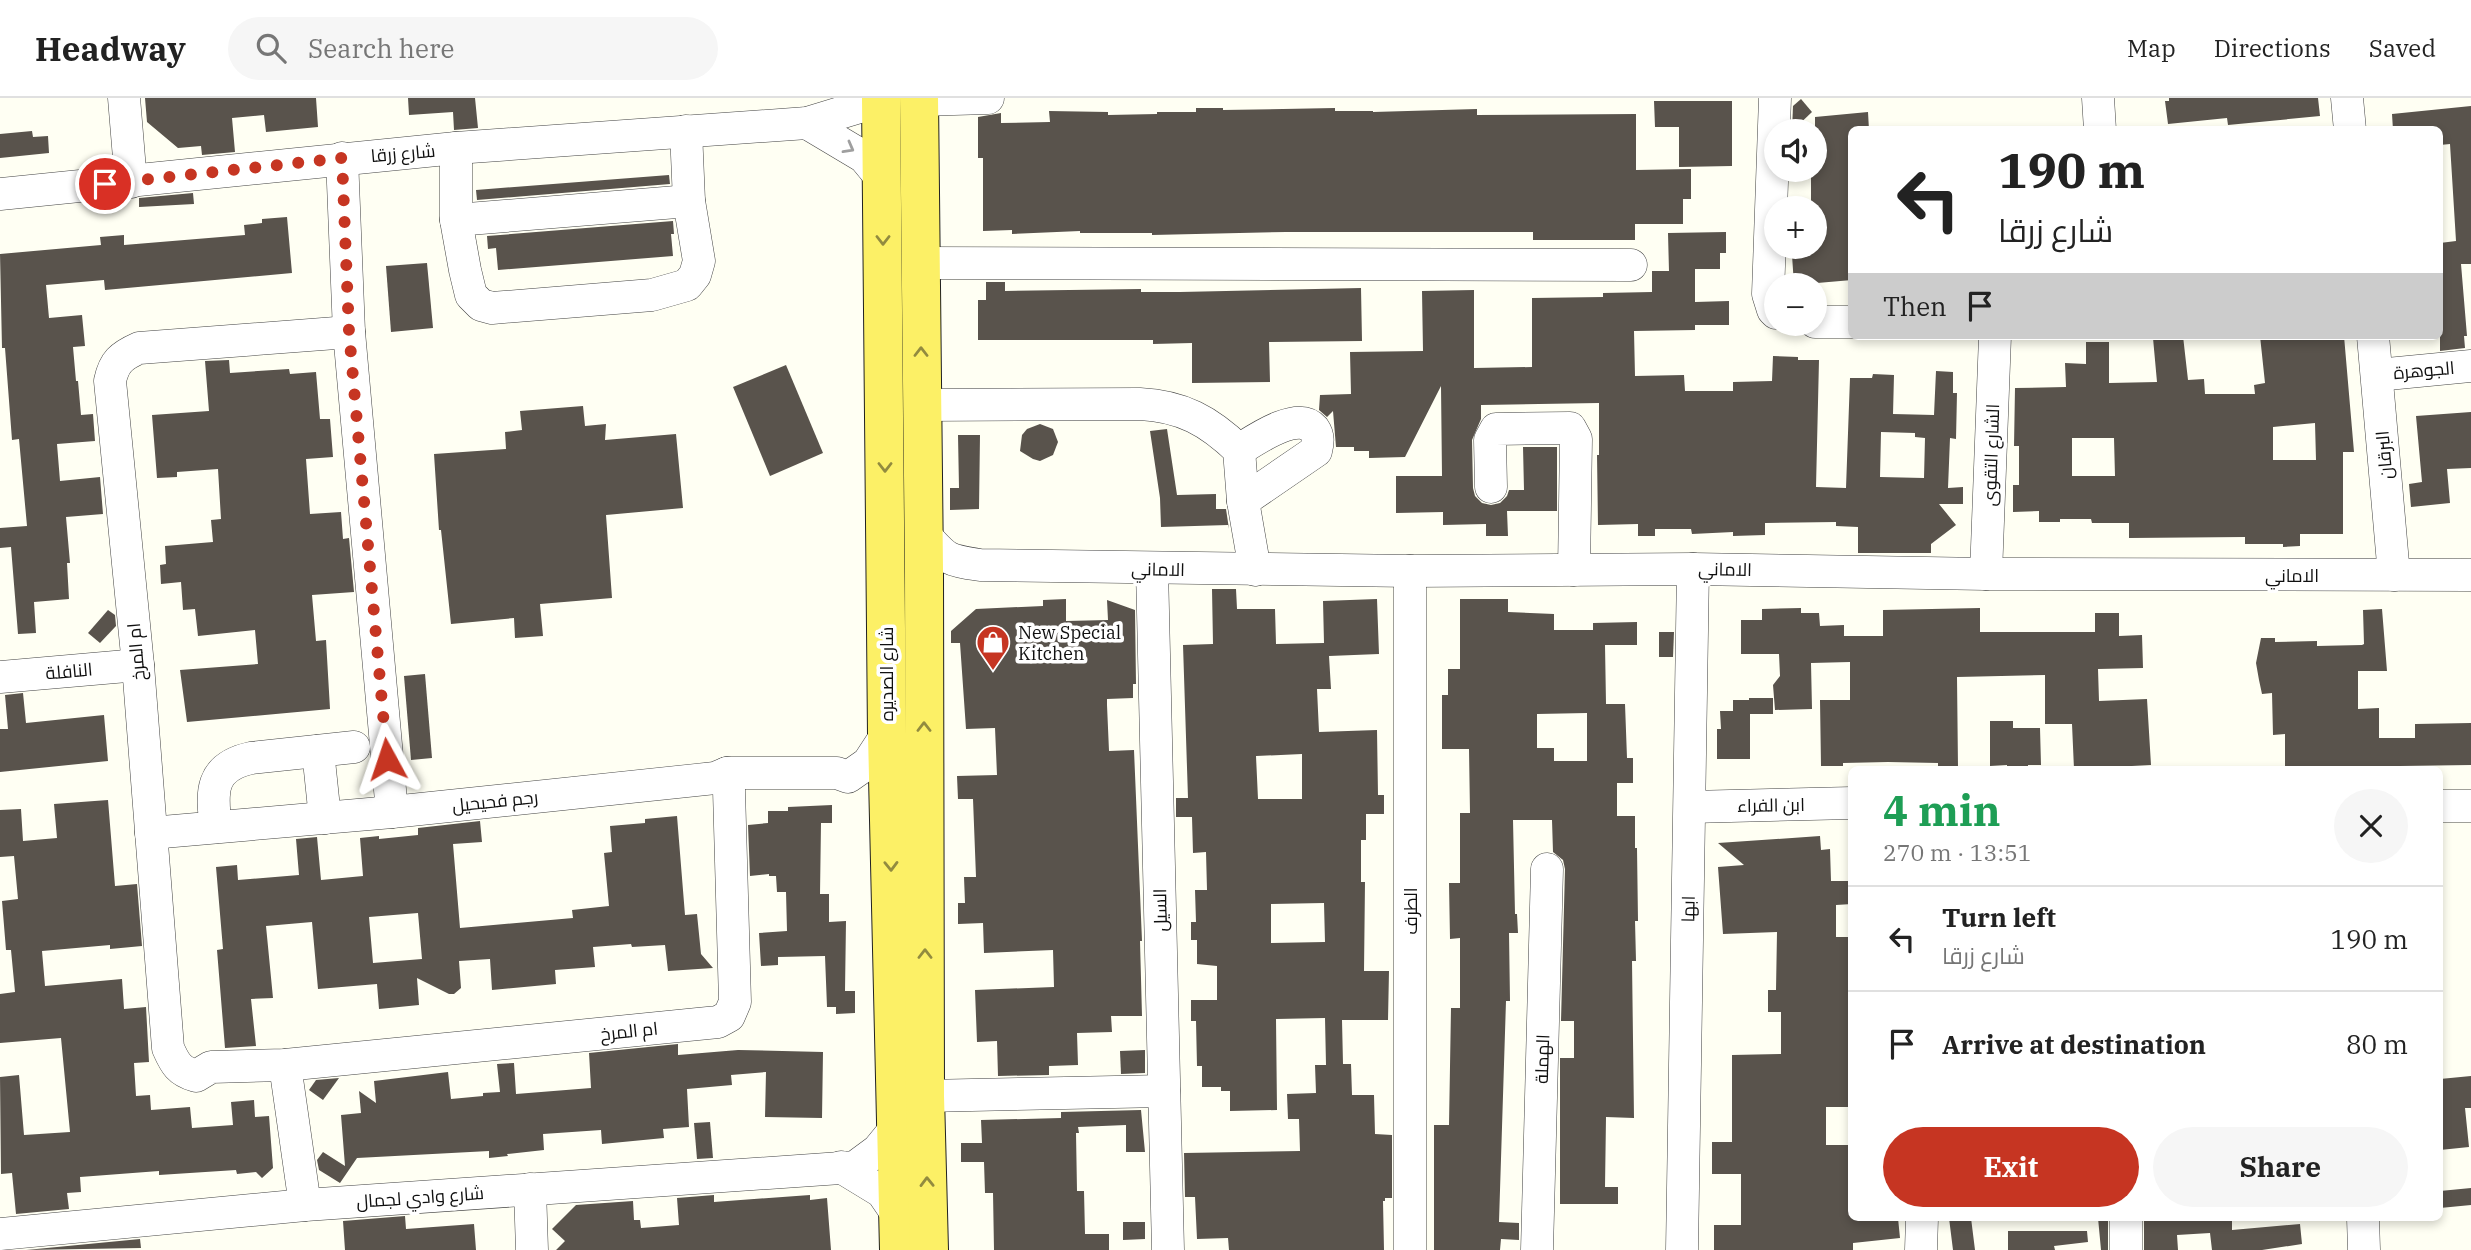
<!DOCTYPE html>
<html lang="en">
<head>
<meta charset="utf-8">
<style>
	:root { --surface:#fff; --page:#f6f6f6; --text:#222; --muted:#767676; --line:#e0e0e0; --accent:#c63522 }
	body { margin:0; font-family:"IBM Plex Serif",Cairo,serif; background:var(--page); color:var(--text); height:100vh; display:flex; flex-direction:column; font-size:26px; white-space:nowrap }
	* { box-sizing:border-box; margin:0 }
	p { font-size:23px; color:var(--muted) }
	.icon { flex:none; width:38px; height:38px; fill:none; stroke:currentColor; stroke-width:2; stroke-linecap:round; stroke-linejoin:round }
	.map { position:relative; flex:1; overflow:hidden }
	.sheet { position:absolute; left:1848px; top:668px; width:595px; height:455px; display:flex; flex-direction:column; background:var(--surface); border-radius:10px; box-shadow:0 4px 10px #0003 }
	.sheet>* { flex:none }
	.guide { position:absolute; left:1848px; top:28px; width:595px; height:214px; border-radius:10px; box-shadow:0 4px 10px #0003; background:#fff; color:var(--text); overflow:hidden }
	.fabs { position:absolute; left:1764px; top:21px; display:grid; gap:14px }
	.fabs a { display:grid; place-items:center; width:63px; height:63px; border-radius:50%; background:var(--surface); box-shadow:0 4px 10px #0003; font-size:35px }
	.pin { position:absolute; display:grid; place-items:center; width:60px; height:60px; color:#fff; margin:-30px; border:4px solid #fff; border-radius:50%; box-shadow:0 2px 7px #0007 }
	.me { position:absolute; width:77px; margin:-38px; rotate:355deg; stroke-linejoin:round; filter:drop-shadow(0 0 5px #0008) }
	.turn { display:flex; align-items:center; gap:24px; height:147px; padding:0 35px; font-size:32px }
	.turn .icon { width:91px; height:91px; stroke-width:2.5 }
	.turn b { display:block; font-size:49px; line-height:60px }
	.then { display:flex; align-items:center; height:66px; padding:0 35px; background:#0003; gap:14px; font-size:26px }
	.round { display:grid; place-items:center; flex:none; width:74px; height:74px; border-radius:37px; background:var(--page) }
	.head { display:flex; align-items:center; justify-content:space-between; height:119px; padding:0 35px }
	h1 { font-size:42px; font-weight:700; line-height:52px; color:#1e9e55 }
	.action { display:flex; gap:14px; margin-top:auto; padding:14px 35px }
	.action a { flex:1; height:80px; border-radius:42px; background:var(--accent); color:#fff; font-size:28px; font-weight:700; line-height:80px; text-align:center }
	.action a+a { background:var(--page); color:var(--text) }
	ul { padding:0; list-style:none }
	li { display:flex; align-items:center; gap:21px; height:105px; padding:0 35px; border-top:2px solid var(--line) }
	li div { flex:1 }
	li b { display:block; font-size:26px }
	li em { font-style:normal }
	header { display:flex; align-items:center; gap:42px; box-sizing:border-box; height:98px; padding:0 35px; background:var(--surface); border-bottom:2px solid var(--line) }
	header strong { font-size:33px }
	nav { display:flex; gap:38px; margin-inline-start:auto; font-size:24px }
	.search { width:490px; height:63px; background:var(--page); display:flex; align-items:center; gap:18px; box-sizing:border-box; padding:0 24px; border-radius:38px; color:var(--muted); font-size:26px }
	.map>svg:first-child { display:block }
	.building { fill:#59534c; fill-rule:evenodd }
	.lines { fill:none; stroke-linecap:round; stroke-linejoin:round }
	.minor-casing { stroke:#434343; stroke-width:33 }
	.major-casing { stroke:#212121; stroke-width:40 }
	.minor { stroke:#fff; stroke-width:32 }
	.major { stroke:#fcf066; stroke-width:38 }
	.oneway { stroke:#9f9f9f }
	.oneway2 { stroke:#928b3f }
	.route { stroke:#c63522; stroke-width:12; stroke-dasharray:0 21.6 }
	.labels { text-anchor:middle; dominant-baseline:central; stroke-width:7; stroke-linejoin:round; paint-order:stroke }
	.street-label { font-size:18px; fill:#101010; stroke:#fff }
	.poi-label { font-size:18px; fill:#101010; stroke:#fff; text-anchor:start }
</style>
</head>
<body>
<header>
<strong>Headway</strong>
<div class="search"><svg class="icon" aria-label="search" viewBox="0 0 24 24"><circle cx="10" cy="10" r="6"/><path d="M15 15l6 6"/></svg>Search here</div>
<nav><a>Map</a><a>Directions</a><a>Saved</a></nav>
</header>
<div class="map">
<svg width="2471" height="1152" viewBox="0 0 2471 1152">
	<rect width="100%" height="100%" fill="#fffff3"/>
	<g class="building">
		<path d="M145,0H316L318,29L266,34L264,17L232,20L235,54L202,57L201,48L178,50L147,24Z"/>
		<path d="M408,0H475L478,30L454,32L453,14L409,17Z"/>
		<path d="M2169,0H2318L2320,18L2228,27L2227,20L2168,26L2165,3H2169Z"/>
		<path d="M1801,1L1812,14L1792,33L1793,8Z"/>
		<path d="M1654,3H1732V68L1679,69V29H1655Z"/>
		<path d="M2471,8V166H2461L2467,238H2464L2465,250L2440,253V145L2456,143L2450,46L2440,47V32H2393L2392,16Z"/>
		<path d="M1196,10H1223V12L1335,10V13H1373V14L1477,11V17L1636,16V72L1691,71V101H1683V126H1635V142H1533V134H1286L1152,137V135H1080V133L1012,136V132L983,133V60H978V19L1001,15V25L1050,24L1049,13L1108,14V17L1157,16V14H1196Z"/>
		<path d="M1868,14L1869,32H1852V182L1794,187L1792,157L1805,156L1804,149H1815V110H1811V72H1815V19Z"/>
		<path d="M32,33L33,39L48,38L49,55L0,60V36Z"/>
		<path d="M669,77L670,86L477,102L476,92Z"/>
		<path d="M193,95L194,106L139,109V100Z"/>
		<path d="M287,119L292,175L105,192L104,182L46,187L49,220L82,217L85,248L73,249L76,283H78L81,317L93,316L95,343L57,346L60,383L100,379L103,416L66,419L70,465H67L69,501L34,504L36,535L18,536L11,449L0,450V430L27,428L19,341L12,342L5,250H2L0,156L101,147L100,139L124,137V147L245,137L244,127L262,125V121Z"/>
		<path d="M673,123L674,136H671L673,158L498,172L496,150L488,151L487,138Z"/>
		<path d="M1726,134V155H1720V171H1695V204L1729,203V227H1695V232L1634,233L1635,278L1684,277L1685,293H1733V284L1772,283L1773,258L1798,259V262H1819L1816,389L1846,390L1850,280H1872L1873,276L1894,277L1893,316L1934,317L1936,273L1953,274V295H1957L1956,341L1950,340L1948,390L1963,389V406H1939L1956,427L1931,446V455H1858V429L1836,428V424L1765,425V437L1733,438V434L1692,436L1691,431H1655V438H1638V426L1598,427L1597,357H1599V305L1481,307V321L1472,342L1473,390L1475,398L1482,405L1491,407L1500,405L1507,398L1509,392H1524L1523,349H1557V413H1507L1508,438H1486V426L1443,427V414L1396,415V378H1442L1441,288L1405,359L1369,360V353H1354V349H1336L1333,313L1327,319L1319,312L1320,297L1351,296L1350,254L1423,253L1422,193L1474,192V270L1532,269V200L1603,199V195L1652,194V173H1669L1668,135ZM1881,334L1915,335V339L1925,340L1924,380L1880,379Z"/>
		<path d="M427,165L433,230L391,234L386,168Z"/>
		<path d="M986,184H1005V193L1141,191V194H1180L1361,190L1362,243L1269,244L1270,284L1192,285V245L1153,246V242H978V202H986Z"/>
		<path d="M2183,238L2188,282L2204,281L2205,296H2255L2254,287L2265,285L2260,238H2344L2354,354H2343V436H2300V448L2283,449V446H2245V439L2129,440V425H2092L2091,421H2060V424H2039V413L2013,414V387H2019V348H2014L2015,290L2066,289L2065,265L2086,266V244H2109V285L2157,284L2153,240ZM2315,325L2316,362H2273V329ZM2072,340H2114L2115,378H2072Z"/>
		<path d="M229,262L230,275L289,271L290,276L316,274L320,321H330L333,359L306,361L310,416L341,414L343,441L349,440L354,494L312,497L316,543L326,542L330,611L187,624L180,572L258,566L255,532L198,538L195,511L183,512L181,484L161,486L160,467L166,466L165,448L213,444L211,422L221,421L218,371L177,374V379L157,380L152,317L209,313L205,263Z"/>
		<path d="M786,267L823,355L770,378L733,289Z"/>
		<path d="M583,308L585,328L606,326L605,342L676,336L683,410L606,417L612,500L540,506L543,538L515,540L514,520L451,526L441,432H439L434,356L506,351L505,334L522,332L520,313Z"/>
		<path d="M2471,314V370L2447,371L2450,405L2411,409L2409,386L2422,384L2416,318Z"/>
		<path d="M1040,326L1053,331L1058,344L1053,357L1040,363L1033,361L1020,353L1022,337L1027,331Z"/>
		<path d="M1167,331L1177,397L1216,396V411H1226L1229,431L1228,427L1161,429L1160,400L1150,333Z"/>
		<path d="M958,337H980L979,411L950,412V390H959Z"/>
		<path d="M1212,491H1236L1237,511H1275L1276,546L1324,545L1323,503L1377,501L1379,556L1329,558L1331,591H1317L1319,634L1377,632L1378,697H1384V716H1366V742H1361V784H1365L1364,873H1389L1388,922H1342L1343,966H1351L1352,997H1374L1375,1036L1392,1037V1100H1385V1103H1383L1384,1152H1229L1228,1140L1197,1141L1195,1099H1185L1184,1055L1300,1053L1299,1021H1288L1287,996L1316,995L1315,967H1326L1325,920L1276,921L1277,1012L1230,1013V993H1221V989H1202V968H1197L1196,923H1191V902H1217V868L1197,866V842H1191V824H1196L1195,792H1207L1206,754L1193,755L1192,719H1176V700H1188L1183,547L1213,546ZM1302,656V701H1258L1256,658ZM1324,805L1325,844L1271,845V806Z"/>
		<path d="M1066,501V523L1108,522L1107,502L1135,512L1136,586H1133V600L1107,601V607L1109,653L1134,652L1142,843H1140L1142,918H1111L1112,934L1077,935L1078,967L1049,968V977L998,978L997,943L977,944L975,892L1054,889L1053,852L984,855L983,825L958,826V805H965L964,779H976L973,701H958L957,678L997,677L995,630L966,631L960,545H951V533L976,511L1043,508V502Z"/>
		<path d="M1460,501H1508V514L1554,516V532H1593V525L1637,524V547H1605L1606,606H1625L1627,660H1633V685H1617V718H1635V750H1637L1638,823H1635L1636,863H1632L1634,1020L1606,1019L1605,1089H1618V1106H1560V960H1574V923H1561L1565,771L1563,762L1553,754L1552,722H1513L1515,816H1517L1518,835H1509L1510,903H1506L1499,1124L1519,1125V1142L1501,1141L1500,1152H1434V1027H1449L1451,910H1460V840L1450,841L1449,785H1460V715H1470L1469,651H1442V597H1448V571H1460ZM1587,615V663H1554V650H1537V616Z"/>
		<path d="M1801,510V515H1819L1820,528L1844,527V538H1883V512L1980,510V534H2095V515H2119V538L2142,537L2143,570L2098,571L2099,603L2147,601L2151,667L2074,671L2072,626H2045V577L1957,579L1958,669H1938V665L1888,664L1843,665V668H1821L1820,602H1850V564L1811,565L1812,611L1775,612L1773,587L1780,578L1779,556H1741V522H1762V511Z"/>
		<path d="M2382,511L2387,573H2358V611L2379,610V640H2415V626L2471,625V667L2400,668V672H2285V636L2273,637L2272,595L2262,596L2259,582L2256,565L2261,540H2275V544L2317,543V548L2362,547L2364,546L2363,512Z"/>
		<path d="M108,512L115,517L116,528L100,545L88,535Z"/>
		<path d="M1659,534H1674L1673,559H1659Z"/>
		<path d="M425,576L432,660L411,662L404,578Z"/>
		<path d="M23,595L26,625L104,617L108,663L0,674V631H8L5,597Z"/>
		<path d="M1749,600H1773V616H1750V661H1717V631H1721L1720,613H1733V602H1749Z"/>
		<path d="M1990,623H2013V630H2040L2041,667H2028V672H2007V667L1990,668Z"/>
		<path d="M108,702L115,788L137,786L142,848L110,851V847L42,853L45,888L122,881L124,911L146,909L149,964L134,965L136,998L150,997L151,1012L190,1009L192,1030L233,1027L231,1004L254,1002L255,1019L269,1018L273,1070L262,1080L256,1074L237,1076L236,1072L159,1077V1073L80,1079L81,1094L67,1095L69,1111L16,1116L12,1075L1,1076L0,979L19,977L24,1037L70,1034L61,940L0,945V896L15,894L11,852H6L2,803L18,801L14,758L0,759V712L21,711L23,743L57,740L54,706Z"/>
		<path d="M832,707V725H821L820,796H829V824L846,823L845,893H855V915L836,916V909H827L825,858L778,859V867L761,868L759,835L787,833L786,794H777L776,778H769V776L750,778L748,727L768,725V713H788V709Z"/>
		<path d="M677,718L685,817L697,816L701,856L713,870L668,873L665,847L632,849L631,846L593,849L595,869L555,872L556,886L492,892L490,861L459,863L461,890L454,896H449L417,880L419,907L379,911L377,886L318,891L312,824L266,828L273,900L251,901L256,948L225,950L217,852L223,851L216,769L237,767L238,782L299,777L296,741L317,739L321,782L363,778L360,740L379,738V741L418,737V730L480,723L482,744L453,746L460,830L573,820L572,812L609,808L604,755L612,754L610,728L645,725V721ZM418,815L422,861L373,865L369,819Z"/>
		<path d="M1820,738L1821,752L1830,751L1831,783H1852V806L1836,807V839H1852V1009H1826V1047H1852V1120H1898L1900,1140L1853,1145V1152H1714V1127H1741V1076H1712V1044H1732V957L1781,956V914H1768V892H1776L1777,834L1723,836L1718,769L1744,767L1718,745Z"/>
		<path d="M678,946V957L738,952L823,954L822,1020L765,1019L766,974L731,977L732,987L687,991L689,1029L663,1031L664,1040L602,1046L601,1032L543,1036L544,1052L507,1056L508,1058L489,1060V1053L357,1060L340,1085L319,1072L317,1062L323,1054L345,1068L341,1017L361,1015L359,993L376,1005L374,983L448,974L451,1001L483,998V995L500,994L497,966L514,965L516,996L591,990L589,955Z"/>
		<path d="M1145,952V975L1121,976L1120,953Z"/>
		<path d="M2471,978V1010H2465L2469,1049L2440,1052V981Z"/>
		<path d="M339,980L323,1002L309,992L316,982Z"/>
		<path d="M1141,1012L1145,1054H1126V1027L1078,1029L1079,1035H1076L1077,1093H1084L1085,1136H1109V1152H994L993,1095H985L984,1064H961V1045H982L981,1022L1061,1020V1014Z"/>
		<path d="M710,1024L713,1060L697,1061L694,1025Z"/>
		<path d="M2471,1090V1107L2440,1110V1093Z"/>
		<path d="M714,1097V1104L810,1097V1102L827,1100L831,1152H556L565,1143L552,1131L576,1107L633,1103L634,1122H640L641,1130L679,1127L677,1100Z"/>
		<path d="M405,1118L406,1131L474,1126L476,1152H345L343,1123Z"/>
		<path d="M1949,1120H1971L1975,1152H1953Z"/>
		<path d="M2098,1120H2108V1152H2101Z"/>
		<path d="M2144,1120H2232V1132L2300,1126L2302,1146L2262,1152H2212L2210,1135L2177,1137L2178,1152H2144Z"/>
		<path d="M1123,1124H1145V1141L1123,1142Z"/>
		<path d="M2008,1133H2087L2088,1144L2054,1148L2055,1152H2008Z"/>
		<path d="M140,1141L141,1150L26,1152Z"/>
	</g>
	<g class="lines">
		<defs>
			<g id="minor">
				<path d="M124,0L131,84"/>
				<path d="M1775,0L1768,196L1773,212L1776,215"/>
				<path d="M2098,0L2100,32"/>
				<path d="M2347,0L2350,32"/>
				<path d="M919,2L988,0"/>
				<path d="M807,25L864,59L883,82"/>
				<path d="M456,50V122L465,172L471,197L481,207L492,210L652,197L687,187L695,177L699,163L689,103L686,33"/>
				<path d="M342,60L349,234L392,714"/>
				<path d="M0,96L456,50L807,25L863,8L869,0"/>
				<path d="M456,122L689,103"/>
				<path d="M920,165L1631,167"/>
				<path d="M1815,224H1852"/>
				<path d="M349,234L139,250C121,258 114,264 110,283L138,567L168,950C175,966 179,973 196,978L211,969L285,967L718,924L729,918L735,904L729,692L727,675"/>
				<path d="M2373,238L2394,477"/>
				<path d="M2377,277L2471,268"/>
				<path d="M921,307L1140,306C1182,308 1209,323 1239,352L1243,403L1255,472"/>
				<path d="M1239,352C1255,342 1298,312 1314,331C1319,338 1318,345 1316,353L1243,403"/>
				<path d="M1491,389L1490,342L1496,331L1570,330L1576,341L1574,472"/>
				<path d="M923,435C946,461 946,462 980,467L1410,473L1693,471L1986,476L2471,477"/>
				<path d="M1152,471L1168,1152"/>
				<path d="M1986,476L1995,238"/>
				<path d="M0,579L138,567"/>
				<path d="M318,653L325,720"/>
				<path d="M2440,708H2471"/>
				<path d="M1690,709L1852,705"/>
				<path d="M216,729C211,694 210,669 251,660L354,649"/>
				<path d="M151,735L392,714L715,680L727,675H837L848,679L868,665L887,636"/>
				<path d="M285,967L305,1107"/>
				<path d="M925,998L1164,993"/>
				<path d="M841,1069L882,1094L899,1119"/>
				<path d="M530,1091L532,1152"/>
				<path d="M2126,1120V1152"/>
				<path d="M2363,1120L2364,1152"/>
				<path d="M0,1136L305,1107L855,1069L878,1052L896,1030"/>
				<path d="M1410,1152V473"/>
				<path d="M1537,1152L1547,771"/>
				<path d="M1682,1152L1693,471"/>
				<path d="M1921,1152L1922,1120"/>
			</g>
			<g id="major">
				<path d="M881,0L887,636L899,1152"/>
				<path d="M919,0L924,471L925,998L929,1152"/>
			</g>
		</defs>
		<use href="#minor" class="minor-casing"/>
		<use href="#major" class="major-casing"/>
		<use href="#minor" class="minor"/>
		<use href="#major" class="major"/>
	</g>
	<defs><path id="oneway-chevron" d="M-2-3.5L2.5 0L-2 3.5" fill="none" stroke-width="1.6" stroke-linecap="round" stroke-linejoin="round" transform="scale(1.75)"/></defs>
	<use class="oneway" href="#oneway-chevron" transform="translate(849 50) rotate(29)"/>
	<g class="oneway2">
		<use href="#oneway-chevron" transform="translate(883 142) rotate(90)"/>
		<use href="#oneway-chevron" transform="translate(921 254) rotate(-90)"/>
		<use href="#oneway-chevron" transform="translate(885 369) rotate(90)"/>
		<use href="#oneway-chevron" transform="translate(924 629) rotate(-90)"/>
		<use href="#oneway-chevron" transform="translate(891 768) rotate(89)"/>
		<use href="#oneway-chevron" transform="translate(925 856) rotate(-90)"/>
		<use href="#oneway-chevron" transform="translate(927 1084) rotate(-91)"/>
	</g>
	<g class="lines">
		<path class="route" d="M105,86L342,60L349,234L387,661"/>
	</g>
	<defs>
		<symbol id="shop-pin" viewBox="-11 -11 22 30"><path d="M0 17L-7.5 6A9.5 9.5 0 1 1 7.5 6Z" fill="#c63522" stroke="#fff"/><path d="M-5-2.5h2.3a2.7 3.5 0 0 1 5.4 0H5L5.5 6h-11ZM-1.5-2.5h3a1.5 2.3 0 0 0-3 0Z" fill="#fff"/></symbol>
	</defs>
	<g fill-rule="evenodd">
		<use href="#shop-pin" x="974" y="525" width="38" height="52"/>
	</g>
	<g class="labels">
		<g class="street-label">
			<text transform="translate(403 55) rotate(-5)">شارع زرقا</text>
			<text transform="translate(2424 272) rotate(-5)">الجوهرة</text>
			<text transform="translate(1991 357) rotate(-88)">الشارع التقوى</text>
			<text transform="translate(2384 357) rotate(-95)">البرقان</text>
			<text transform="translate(1158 471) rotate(1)">الاماني</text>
			<text transform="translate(1725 471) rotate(1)">الاماني</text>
			<text x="2292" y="477">الاماني</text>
			<text transform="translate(136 554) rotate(-95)">ام المرخ</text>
			<text transform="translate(69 573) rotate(-5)">النافلة</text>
			<text transform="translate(886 576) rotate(-90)">شارع الصديره</text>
			<text transform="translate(495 703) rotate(-6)">رجم فحيحيل</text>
			<text transform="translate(1771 707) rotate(-1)">ابن الفراء</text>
			<text transform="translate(1688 811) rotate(-89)">ابها</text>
			<text transform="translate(1160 812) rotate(-91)">السيل</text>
			<text transform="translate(1410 813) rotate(-90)">الطرف</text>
			<text transform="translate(629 933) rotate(-6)">ام المرخ</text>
			<text transform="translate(1542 961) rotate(-88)">الهملة</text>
			<text transform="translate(420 1099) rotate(-4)">شارع وادي لجمال</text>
		</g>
		<g class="poi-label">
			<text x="1018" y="534">New Special<tspan x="1018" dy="21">Kitchen</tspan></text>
		</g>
	</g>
</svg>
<div class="fabs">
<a><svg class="icon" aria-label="sound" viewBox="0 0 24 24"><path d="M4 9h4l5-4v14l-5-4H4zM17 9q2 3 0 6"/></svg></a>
<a>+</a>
<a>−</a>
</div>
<div class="pin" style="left:105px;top:86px;background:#d93025"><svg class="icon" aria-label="arrive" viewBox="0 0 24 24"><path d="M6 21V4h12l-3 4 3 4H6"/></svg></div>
<svg class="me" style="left:387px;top:661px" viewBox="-20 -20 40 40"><path d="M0-17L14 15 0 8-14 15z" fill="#c63522" stroke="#fff" stroke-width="4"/></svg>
<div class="guide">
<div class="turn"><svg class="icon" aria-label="left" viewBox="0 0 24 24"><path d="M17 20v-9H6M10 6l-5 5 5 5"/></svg><div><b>190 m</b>شارع زرقا</div></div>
<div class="then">Then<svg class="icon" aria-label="arrive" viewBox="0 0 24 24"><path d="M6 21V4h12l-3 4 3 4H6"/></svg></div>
</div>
<section class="sheet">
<div class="head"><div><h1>4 min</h1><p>270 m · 13:51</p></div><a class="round"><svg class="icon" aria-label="close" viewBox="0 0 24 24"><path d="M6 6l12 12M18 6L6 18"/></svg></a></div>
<ul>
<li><svg class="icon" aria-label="left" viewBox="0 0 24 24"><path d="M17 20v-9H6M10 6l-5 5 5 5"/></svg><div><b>Turn left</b><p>شارع زرقا</p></div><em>190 m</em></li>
<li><svg class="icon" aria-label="arrive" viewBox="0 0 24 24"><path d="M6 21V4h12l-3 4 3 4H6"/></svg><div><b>Arrive at destination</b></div><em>80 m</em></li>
</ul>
<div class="action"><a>Exit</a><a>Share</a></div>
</section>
</div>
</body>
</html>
